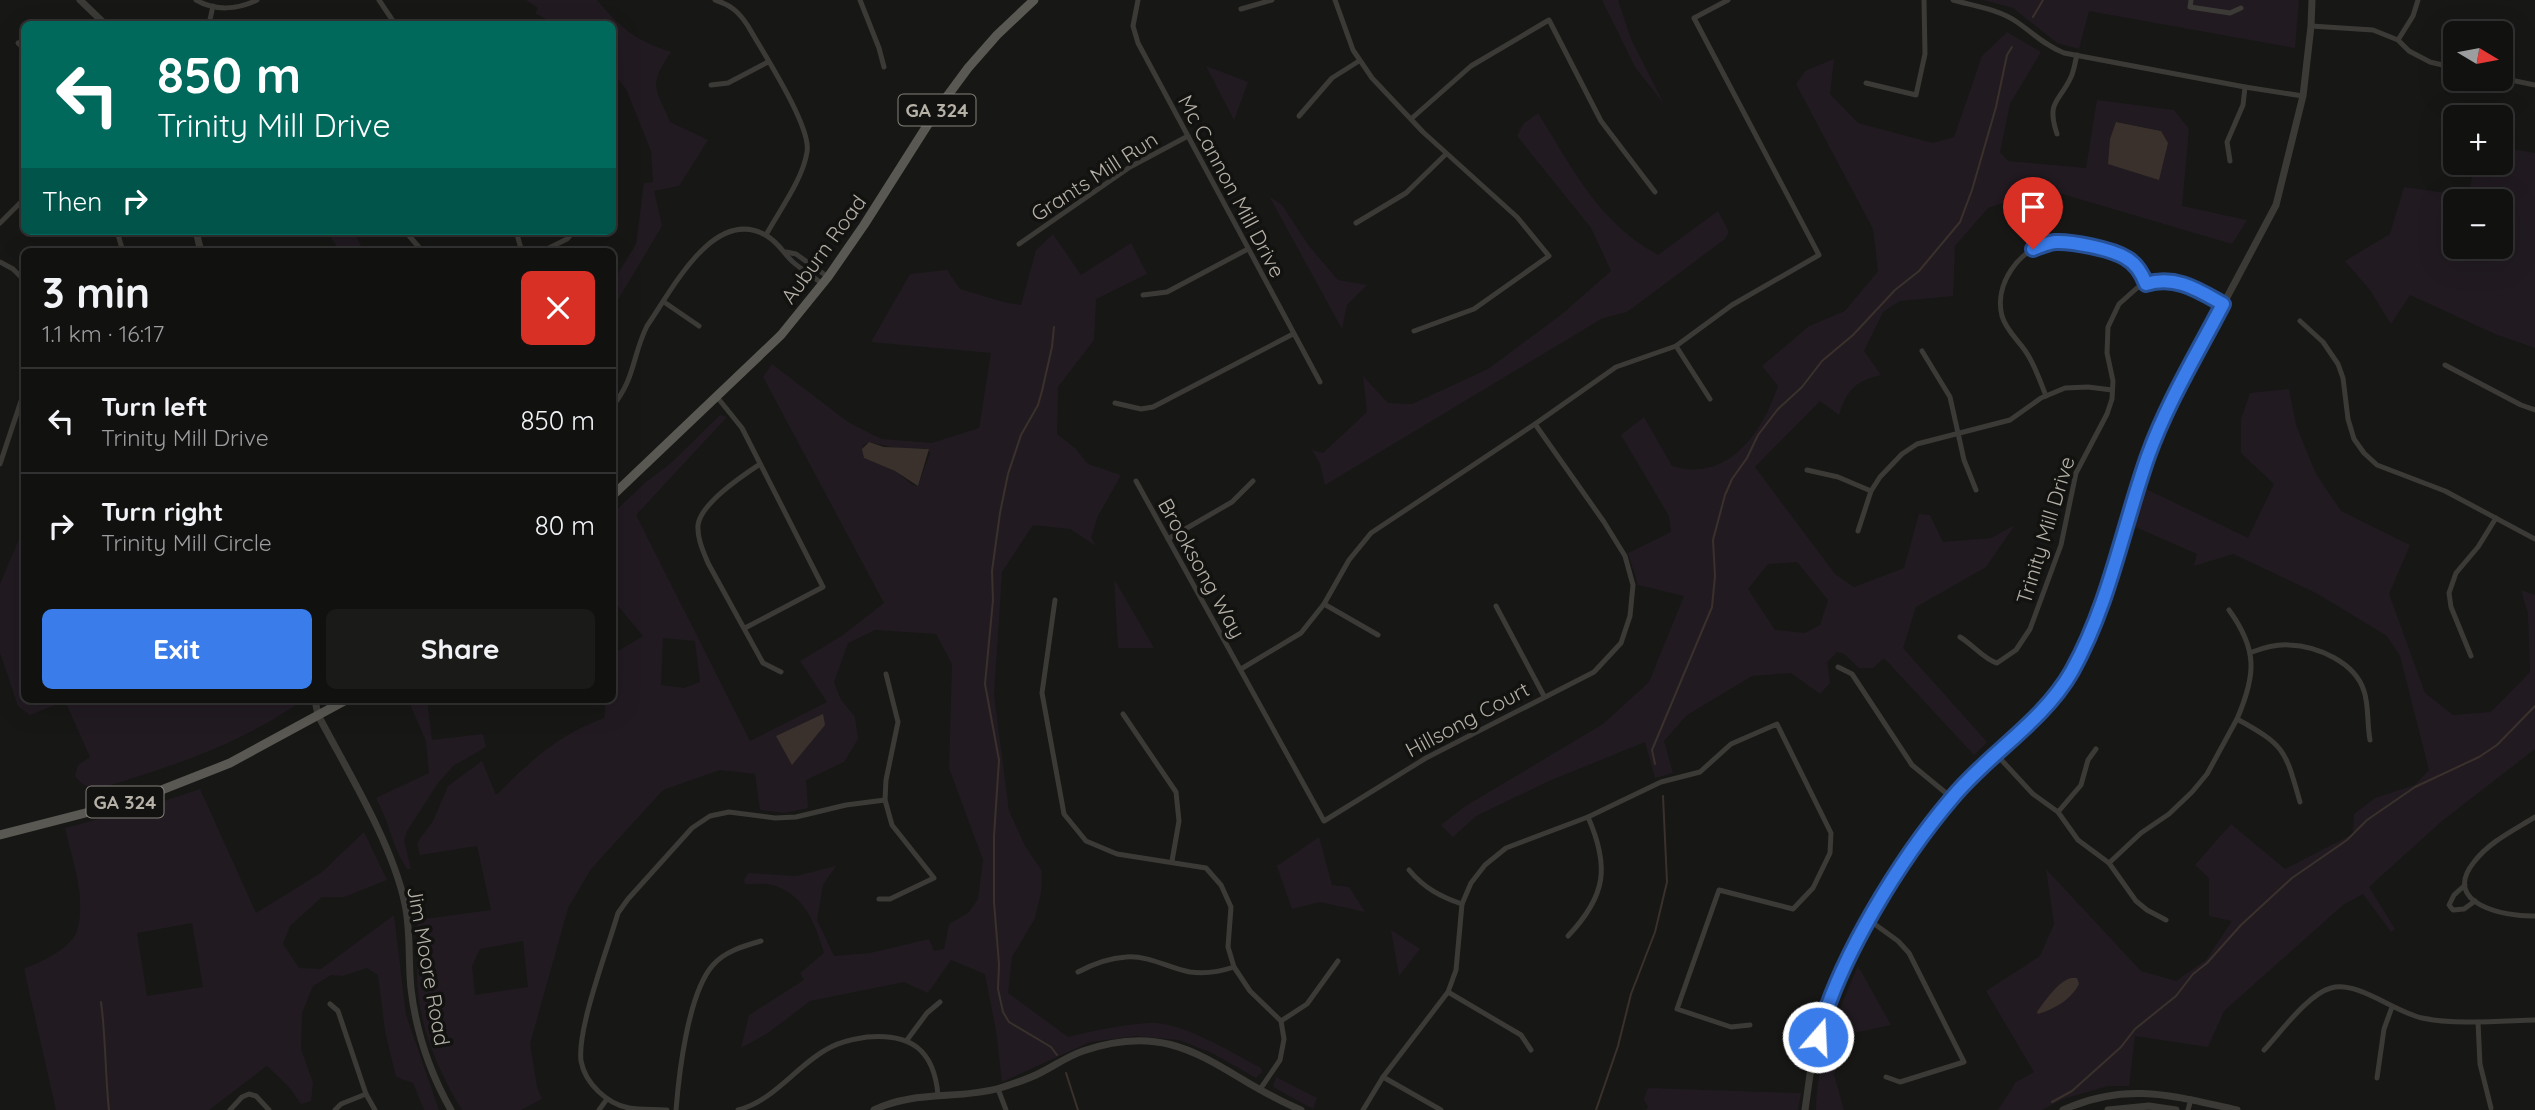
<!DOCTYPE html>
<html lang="en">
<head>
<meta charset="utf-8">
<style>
	:root { --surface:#111110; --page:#1a1a19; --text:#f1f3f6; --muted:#9c9d9f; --line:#303130; --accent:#3a7ce9 }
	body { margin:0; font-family:Quicksand,sans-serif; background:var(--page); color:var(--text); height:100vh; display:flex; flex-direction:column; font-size:26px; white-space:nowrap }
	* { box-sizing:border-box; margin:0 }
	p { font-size:23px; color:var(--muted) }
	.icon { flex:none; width:38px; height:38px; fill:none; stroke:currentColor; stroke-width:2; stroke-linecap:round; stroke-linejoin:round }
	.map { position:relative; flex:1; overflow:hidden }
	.panel { position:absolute; left:21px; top:248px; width:595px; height:455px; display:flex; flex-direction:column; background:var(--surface); border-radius:10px; box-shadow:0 7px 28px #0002,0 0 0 2px var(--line) }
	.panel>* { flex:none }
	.guide { position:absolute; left:21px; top:21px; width:595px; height:214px; border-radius:10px; box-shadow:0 7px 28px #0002,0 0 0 2px var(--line); background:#00695c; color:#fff; overflow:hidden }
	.needle { width:46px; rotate:100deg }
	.fabs { position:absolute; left:2443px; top:21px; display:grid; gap:14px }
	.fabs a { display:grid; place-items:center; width:70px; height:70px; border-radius:10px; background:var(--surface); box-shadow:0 7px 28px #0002,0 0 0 2px var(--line); font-size:35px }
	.pin { position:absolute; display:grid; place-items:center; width:60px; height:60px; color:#fff; margin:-72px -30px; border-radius:50% 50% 50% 0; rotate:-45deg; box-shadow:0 0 7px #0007 }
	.pin .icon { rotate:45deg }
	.me { position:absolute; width:77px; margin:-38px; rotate:19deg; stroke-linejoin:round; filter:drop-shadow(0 0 5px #0008) }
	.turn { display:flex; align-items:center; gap:24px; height:147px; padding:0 21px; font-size:32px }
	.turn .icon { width:91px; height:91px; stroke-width:2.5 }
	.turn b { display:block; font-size:49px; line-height:60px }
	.then { display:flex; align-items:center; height:66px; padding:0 21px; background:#0003; gap:14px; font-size:26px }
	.round { display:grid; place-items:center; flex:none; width:74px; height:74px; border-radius:10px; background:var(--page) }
	.summary { display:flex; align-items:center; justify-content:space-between; height:119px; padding:0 21px }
	h1 { font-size:42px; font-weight:700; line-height:52px }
	.button { display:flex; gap:14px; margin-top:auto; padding:14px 21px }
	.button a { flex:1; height:80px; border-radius:10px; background:var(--accent); color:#fff; font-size:28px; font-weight:700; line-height:80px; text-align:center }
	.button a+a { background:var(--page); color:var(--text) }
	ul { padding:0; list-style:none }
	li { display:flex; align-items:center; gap:21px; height:105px; padding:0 21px; border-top:2px solid var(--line) }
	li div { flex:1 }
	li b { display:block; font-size:26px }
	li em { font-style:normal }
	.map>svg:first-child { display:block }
	.green { fill:#211b21; fill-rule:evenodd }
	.water { fill:#3a312c }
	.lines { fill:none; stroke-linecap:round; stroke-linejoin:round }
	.stream { stroke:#3a312c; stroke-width:2 }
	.minor { stroke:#3c3a36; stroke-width:5 }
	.tertiary { stroke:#3c3a36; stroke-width:7 }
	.primary { stroke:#5a5852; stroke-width:9 }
	.route-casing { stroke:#265197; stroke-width:18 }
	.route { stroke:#3a7ce9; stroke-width:12 }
	.labels { text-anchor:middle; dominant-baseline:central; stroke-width:7; stroke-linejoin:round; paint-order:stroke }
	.shield { fill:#121210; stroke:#85817a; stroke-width:2 }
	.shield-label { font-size:19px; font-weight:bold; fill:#b6b1a7 }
	.street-label { font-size:21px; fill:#b6b1a7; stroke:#121210 }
</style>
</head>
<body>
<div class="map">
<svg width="2535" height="1110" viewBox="0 0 2535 1110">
	<rect width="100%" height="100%" fill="#171715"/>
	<g class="green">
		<path d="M526,0H597C621,29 635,40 671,52C648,86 655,87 670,122L708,140L679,186L654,191L662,226L613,308V282L636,244L644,183L653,182L651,151L626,89L613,73L612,24H555L535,13L538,8Z"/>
		<path d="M1602,0H1618L1631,39L1664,104L1635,67Z"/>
		<path d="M1983,0H2299L2295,48L2089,11L2079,49L2057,43L2013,8Z"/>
		<path d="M2007,32L2041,52L2010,104L2000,152L2008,161L2086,168L2097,100L2174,110L2189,129L2182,206L2247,220L2232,244L2045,189L1988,208L1955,246L1953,296L1900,301L1883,312L1864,351L1881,375C1855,381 1847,390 1839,415L1820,401L1755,467L1835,574L1854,587L1904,568L1919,514L1930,515L1943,542L1991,538L2015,525L1986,567L1916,607L1903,648L1987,742L1974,755L1884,658L1873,668H1859L1844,654L1837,652L1827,662L1830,683L1820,694L1791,673L1752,676L1687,715L1664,741L1673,773L1655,778L1645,742L1549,781L1476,816L1453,837L1441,825L1464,807L1603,724L1649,682L1684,596L1638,585L1628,553L1671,532L1669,516L1621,435L1644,417L1672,466C1728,483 1762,433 1778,386L1762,366L1809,326L1845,311L1878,271L1873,229L1796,84L1805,71L1834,59L1830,94L1858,123L1933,143L1954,137L1982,56ZM2116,122L2161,131L2108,164ZM1797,562L1828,600L1820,625L1805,633L1775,630L1748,589L1768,564Z"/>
		<path d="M1206,66L1248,82L1234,120Z"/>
		<path d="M1538,113C1573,169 1598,222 1658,255L1718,211L1729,232L1725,239L1627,312L1603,318L1325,485L1320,464L1312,450L1323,453L1367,412L1363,376L1388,403L1412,404L1488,369L1562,314L1611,271L1591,228L1517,136L1524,123Z"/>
		<path d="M2501,147L2535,153V348L2495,334L2410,295L2391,324L2370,290L2345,261L2390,234L2404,187L2468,196L2475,163H2501ZM2455,201H2501V247H2455Z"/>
		<path d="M1269,196L1282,205L1309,246L1338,280L1367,285L1347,305L1342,329Z"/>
		<path d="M326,231H354L364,252H341Z"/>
		<path d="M1053,234L1081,275L1131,243L1147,274L1096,299L1094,340L1058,387L1057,434L1075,448L1088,464L1121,475L1098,516L1091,537L1096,546L1070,529L1033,525L1002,572L994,695L1009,811L1025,846L1042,871L1041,893L1035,918L1012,957L1008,993L1068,1037C1092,1031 1130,1023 1155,1023C1186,1024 1234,1054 1261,1068L1262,1072L1256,1078L1212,1053L1179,1040L1136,1036L1090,1042L1002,1082L996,1031L985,974L951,960L928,993L904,982L810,1001L768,1033L741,1048L749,1015L804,980L800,973L824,953C815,924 806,896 773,885C765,883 754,884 745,884L744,880L748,873L796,876L836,866L823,885L817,920L834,956L870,953L929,939L934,951L944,949L949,924L968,913L978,899L983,860L949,768L952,664L936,634L875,630L848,643L834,682L841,700L855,717L858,739L844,762L806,780L808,808L784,813L760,810L755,774L720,770L663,790L591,869L568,908L530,1044L537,1087L542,1099L521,1110H462C440,1075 422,1033 418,992C416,968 418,944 417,920L491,910L477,846L420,855L417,843L433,821L448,786L482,761L496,795C532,760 556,736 604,718L606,700H612L613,654L643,636L613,600V513L647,481L670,464L720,415L727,417L636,515L750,741L827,702L800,661L843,635L884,603L763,377L772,364L848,422L881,439L932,443L979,428L991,353L871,342L910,274L947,270L960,289L1007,303L1021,305L1036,250ZM869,442L896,448H926L930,453L918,486L913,485L895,471L864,458L863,445ZM663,638L695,641L700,682L684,688L661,685ZM523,941L528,987L475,995L472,966L480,949Z"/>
		<path d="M2289,389L2296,425L2316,474L2341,511L2410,545L2389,594L2425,693L2453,715L2491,712L2530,672L2528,613L2521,590L2535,595V749L2442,821L2369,887L2395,929L2391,932L2363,894L2343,905L2224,1011L2208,1047L2135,1036L2129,1086H2108L2063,1099L2042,1110H1998L2016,1082L2034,1072L1986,991L2040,956L2054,924L2046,869L2141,971L2176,981L2206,960L2232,921L2209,916V878L2195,865L2231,824L2285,869L2353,834L2354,814L2375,798L2415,785L2429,770L2400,656L2387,636L2316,593L2233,554L2194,566L2197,554L2131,525L2144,488L2248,538L2274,484L2241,453V419L2250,393Z"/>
		<path d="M24,527V700H300V702C241,744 170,767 101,788C89,788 82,786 75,776L78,765L90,757L65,701L30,715L18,706L0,653V584Z"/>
		<path d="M1114,579L1154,648H1118Z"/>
		<path d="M408,700H427L432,740L483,734L486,747L453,766L438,783L407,831L404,841L411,869H407C392,847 389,821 376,798L429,773L426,741Z"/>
		<path d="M200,789L256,913L322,872L364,832L387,880L344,897H322L290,926L283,944L299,968L321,969L394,915L406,1015L439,1110H424L413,1083L396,1077L385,1031L378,975L367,968L343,976L331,975L313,986L302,1013L301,1049L313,1083L311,1101L301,1104L289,1087L267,1066L209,1110H56L24,969C40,962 71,949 77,931C87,898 72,860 65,828L146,807ZM192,923L203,987L147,996L137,933Z"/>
		<path d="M1319,837L1332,885L1349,887L1365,912L1320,902L1292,909L1277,866Z"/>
		<path d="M1391,930L1420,949L1399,976Z"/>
		<path d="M1858,966L1891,1025L1849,1034L1834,1075L1844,1110H1816C1816,1060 1839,1011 1858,966Z"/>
		<path d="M1276,1077L1317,1098L1313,1109L1275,1088L1273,1086Z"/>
		<path d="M1648,1088L1796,1093H1801L1798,1110H1646L1648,1107L1644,1099Z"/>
	</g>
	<g class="water">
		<path d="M2116,122L2161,131L2168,143L2159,180L2108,164L2110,139Z"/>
		<path d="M869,442L884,447L929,449L918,486L895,471L864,458L862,449Z"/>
		<path d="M823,714L825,725L792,765L776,736Z"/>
		<path d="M2072,978H2077L2079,984C2071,1000 2054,1009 2038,1014L2037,1012C2045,1001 2059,980 2072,978Z"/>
	</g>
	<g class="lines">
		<g class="stream">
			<path d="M2033,17L2043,0"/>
			<path d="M1054,327L1052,347L1042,391L1038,405L1021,435L1008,474L1000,513L992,571L993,600L985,684L999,760L994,836V902L999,964L998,989L1003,1012L1009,1022L1051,1047L1057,1055"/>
			<path d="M1655,764L1652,750L1712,607L1715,576L1713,540L1725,495L1732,479L1747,458L1758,435L1778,409L1802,387L1822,361L1853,335L1895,290L1919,271L1960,222L1972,190L1996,107L2007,55L2012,47"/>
			<path d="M101,1002C106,1038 105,1074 109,1110"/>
			<path d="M1066,1073L1078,1110"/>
			<path d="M2052,1102L2072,1091L2121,1047L2135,1029L2176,996L2193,974L2207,963L2241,925L2292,878L2347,840L2367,820L2415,787L2479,757L2497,745L2535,706"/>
			<path d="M1596,1110L1618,1046L1631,994L1655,932L1667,882L1663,796"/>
		</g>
		<g class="minor">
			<path d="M196,0C215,11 237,10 257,0"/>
			<path d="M379,0L395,24"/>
			<path d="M715,0C731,5 739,12 748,26C762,51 812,127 807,152C803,179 779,211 766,235"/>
			<path d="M860,0L879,48L884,67"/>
			<path d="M1138,0L1133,26L1138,43L1320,382"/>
			<path d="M1335,0L1353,50L1372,78L1423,132L1517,217L1549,256L1474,309L1414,331"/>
			<path d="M1953,0C1974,6 1998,9 2017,22C2033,33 2044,45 2064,53L2245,87L2303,96"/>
			<path d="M2191,0L2190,7L2230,13L2241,8"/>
			<path d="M1241,9L1272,0"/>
			<path d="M209,24L213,6"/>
			<path d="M2311,26L2373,30L2398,40L2409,51L2430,62L2455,68"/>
			<path d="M2398,40L2413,16L2418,0"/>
			<path d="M18,43L24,49"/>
			<path d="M2501,78L2535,85"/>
			<path d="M1866,83L1916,95L1925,54L1924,0"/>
			<path d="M711,85L728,83L768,62"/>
			<path d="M1299,116L1332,78L1359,61"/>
			<path d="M1411,119L1471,66L1549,20L1601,121L1655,192"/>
			<path d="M2057,134C2046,101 2059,103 2071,77C2074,71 2075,62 2077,55"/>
			<path d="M2230,161L2227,142L2243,105L2245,87"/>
			<path d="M0,223L24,199"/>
			<path d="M1356,223L1406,193L1446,154"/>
			<path d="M117,231L123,252"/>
			<path d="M405,231L423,252"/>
			<path d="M516,231L522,252"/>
			<path d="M1019,244L1130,167L1188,136"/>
			<path d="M541,252L567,239L574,231"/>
			<path d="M786,252L796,254L828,277"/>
			<path d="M0,262L13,269L24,280"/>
			<path d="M1143,295L1167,292L1248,249"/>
			<path d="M664,302L699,326"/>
			<path d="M2300,321L2323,342L2338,364L2343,378L2348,419L2354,439L2364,453L2377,465L2445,491L2535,539"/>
			<path d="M1676,346L1710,399"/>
			<path d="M1922,351L1950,397L1964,460L1976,490"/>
			<path d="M2445,365L2521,405L2535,410"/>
			<path d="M2046,396C2040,381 2035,365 2026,352C2018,340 2006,330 2002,316C1994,285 2018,249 2050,243C2067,240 2113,249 2128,258C2138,265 2142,273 2146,284"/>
			<path d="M717,397L742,428L823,587L745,628"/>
			<path d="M1115,403L1141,409L1153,407L1293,334"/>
			<path d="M612,407C636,377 632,356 647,326C671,292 714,204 767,236C779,243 784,254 793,262C802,270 814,277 824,285"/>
			<path d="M0,464L24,392"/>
			<path d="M760,464C742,476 701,503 698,525C697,538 703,551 708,563L763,663L781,672"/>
			<path d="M1807,470L1838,477L1871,491"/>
			<path d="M1136,481L1324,821L1426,758L1594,672L1621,643L1630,616L1633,585L1625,556L1604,522L1535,424"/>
			<path d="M1858,531L1871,491L1880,477L1902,454L1917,444L2010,420L2041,398L2065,388L2088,387L2112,390"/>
			<path d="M1168,539L1232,502L1253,481"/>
			<path d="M1055,600L1042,693L1064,814L1086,841L1117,854L1206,868L1221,885L1231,907L1228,947L1234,967L1250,991L1281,1021L1284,1039L1280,1060L1261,1088"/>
			<path d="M1324,604L1378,635"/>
			<path d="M1496,606L1544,696"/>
			<path d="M2229,610C2258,650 2256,675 2237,719"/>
			<path d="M1960,637C1972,644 1985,660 1997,663L2016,650L2030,629L2061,545L2076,473L2107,414L2112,399L2113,381L2107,353L2108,327L2119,304L2137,288L2149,283L2163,281L2184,283L2223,304"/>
			<path d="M2252,652C2263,648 2276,644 2289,645C2317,646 2355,662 2364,691C2369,705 2367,725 2370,740"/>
			<path d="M2471,656L2451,607L2449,593L2456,573L2478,547L2496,518"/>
			<path d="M1838,667L1852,674L1912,765L1952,798"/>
			<path d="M1241,669L1301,633L1324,604L1349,560L1371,533L1535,424L1616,367L1676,346L1732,305L1819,255L1694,18L1728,0"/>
			<path d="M1123,714L1176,792L1179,821L1172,861"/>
			<path d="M1995,753L2033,794L2058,812L2078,840L2109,863L2136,901L2147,910L2166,920"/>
			<path d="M2058,812L2081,785L2088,760L2096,749"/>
			<path d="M2535,817C2514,830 2489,842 2474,862C2440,904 2506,917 2535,916"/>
			<path d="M2109,863L2141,833L2169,814L2192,792L2207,774L2237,719C2286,746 2285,750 2300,802"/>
			<path d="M1409,870C1424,888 1441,897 1462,904"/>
			<path d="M2465,885L2454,895L2449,905L2453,910L2464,909L2475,901"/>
			<path d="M879,899H890L934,878L892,825L885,800L886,780L898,722L886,674"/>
			<path d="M1869,920L1898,941L1909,953L1964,1062L1900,1082L1886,1077"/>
			<path d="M1568,936C1606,896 1610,867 1588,817"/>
			<path d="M1078,972C1093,964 1109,958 1126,957C1148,955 1169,968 1190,972C1205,974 1219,972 1234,967"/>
			<path d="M1448,992L1521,1035L1531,1050"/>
			<path d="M330,1004L338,1011L366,1094L375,1110"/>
			<path d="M1281,1021L1307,1004L1338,961"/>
			<path d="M2478,1022L2480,1064L2491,1108"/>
			<path d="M907,1040L927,1013L940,1002"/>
			<path d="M2264,1050C2281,1032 2308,994 2331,988C2356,980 2395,1012 2422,1018C2455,1025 2501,1021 2535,1020"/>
			<path d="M1383,1077L1441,1110"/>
			<path d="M2377,1078L2384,1029L2392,1007"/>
			<path d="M998,1089L1006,1110"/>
			<path d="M230,1110L242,1097L249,1094L256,1096L269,1110"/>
			<path d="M335,1110L341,1104L366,1094"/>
			<path d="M599,1110L607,1099"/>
			<path d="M667,1110C655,1109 641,1110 629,1108C607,1104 585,1083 581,1061C577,1028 608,948 618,913L628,899L692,828L710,816L729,812L775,818L796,817L846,805L885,800"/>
			<path d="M676,1110C679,1073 688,993 713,965C725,951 744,946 761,941"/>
			<path d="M738,1110C776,1100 797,1064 831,1047C842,1041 854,1039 867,1037C911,1033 934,1050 938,1095"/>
			<path d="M1363,1110L1383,1077L1448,992L1456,970L1462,904L1471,883L1485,865L1506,848L1588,817L1661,782L1700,772L1731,744L1777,724L1831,833L1830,853L1813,888L1793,909L1719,890L1677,1009L1731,1027L1750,1025"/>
			<path d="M2188,1110L2191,1099"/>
		</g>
		<g class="tertiary">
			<path d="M80,0L105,24"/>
			<path d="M196,231L201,252"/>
			<path d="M315,700L318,715C347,770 392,843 405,904C411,932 408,960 411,989C416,1031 430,1073 451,1110"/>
			<path d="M874,1110C914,1090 959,1100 1000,1088C1013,1084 1028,1079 1040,1073C1054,1066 1068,1056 1083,1051C1182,1016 1220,1077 1301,1110"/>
			<path d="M1805,1110L1813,1053L1822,1021L1841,975L1888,887L1952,798L1995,753L2040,713L2060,691L2088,639L2149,454L2174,397L2276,205L2303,96L2311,26L2312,0"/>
			<path d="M2063,1110C2126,1081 2174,1096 2237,1110"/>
			<path d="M2108,1110L2149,1106L2176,1110"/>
		</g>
		<g class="primary">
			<path d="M612,496L781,335L828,277L864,225L937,110L968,68L997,35L1034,0"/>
			<path d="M0,835L136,800L230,763L346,700"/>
		</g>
	</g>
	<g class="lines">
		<defs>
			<path id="route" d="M1818,1037C1838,960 1900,859 1952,798C1989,753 2043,722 2072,671C2109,605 2123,527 2148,456C2167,403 2197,354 2223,304C2198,290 2176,275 2146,284C2142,273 2137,264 2126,258C2112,249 2071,241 2055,242C2047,243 2040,246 2033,249"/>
		</defs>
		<use href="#route" class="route-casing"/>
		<use href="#route" class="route"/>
	</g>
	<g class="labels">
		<g class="shield">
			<rect x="898.5" y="94.5" width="77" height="31" rx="5"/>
			<rect x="86.5" y="786.5" width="77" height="31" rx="5"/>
		</g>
		<g class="shield-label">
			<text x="937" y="110">GA 324</text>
			<text x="125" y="802">GA 324</text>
		</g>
		<g class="street-label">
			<text transform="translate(1094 176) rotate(-33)">Grants Mill Run</text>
			<text transform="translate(1232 186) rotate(62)">Mc Cannon Mill Drive</text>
			<text transform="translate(823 249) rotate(-54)">Auburn Road</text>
			<text transform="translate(2045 530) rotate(-73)">Trinity Mill Drive</text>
			<text transform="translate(1202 568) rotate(61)">Brooksong Way</text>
			<text transform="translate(1467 719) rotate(-28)">Hillsong Court</text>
			<text transform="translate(429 966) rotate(80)">Jim Moore Road</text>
		</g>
	</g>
</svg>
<div class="fabs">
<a><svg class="needle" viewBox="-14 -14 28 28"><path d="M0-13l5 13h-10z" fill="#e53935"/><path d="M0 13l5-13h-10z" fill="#9c9d9f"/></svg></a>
<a>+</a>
<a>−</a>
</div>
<div class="pin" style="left:2033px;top:249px;background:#d93025"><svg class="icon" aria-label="arrive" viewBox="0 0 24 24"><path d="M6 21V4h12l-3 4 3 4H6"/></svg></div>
<svg class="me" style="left:1818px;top:1037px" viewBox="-20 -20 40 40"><circle r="17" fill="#3a7ce9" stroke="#fff" stroke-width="3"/><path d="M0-11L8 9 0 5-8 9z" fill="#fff"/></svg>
<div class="guide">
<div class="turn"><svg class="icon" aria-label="left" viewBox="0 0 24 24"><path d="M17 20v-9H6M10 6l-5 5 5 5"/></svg><div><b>850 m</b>Trinity Mill Drive</div></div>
<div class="then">Then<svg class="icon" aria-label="right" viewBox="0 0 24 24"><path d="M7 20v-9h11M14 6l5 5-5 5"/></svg></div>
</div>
<section class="panel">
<div class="summary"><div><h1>3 min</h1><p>1.1 km · 16:17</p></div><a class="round" style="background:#d93025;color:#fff"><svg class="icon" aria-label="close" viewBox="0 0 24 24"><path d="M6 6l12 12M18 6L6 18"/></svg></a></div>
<ul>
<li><svg class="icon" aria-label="left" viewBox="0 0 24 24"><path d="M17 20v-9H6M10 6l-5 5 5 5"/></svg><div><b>Turn left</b><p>Trinity Mill Drive</p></div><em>850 m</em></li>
<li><svg class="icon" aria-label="right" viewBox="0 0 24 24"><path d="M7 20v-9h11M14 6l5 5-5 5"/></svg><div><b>Turn right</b><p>Trinity Mill Circle</p></div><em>80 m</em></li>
</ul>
<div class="button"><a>Exit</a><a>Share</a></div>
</section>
</div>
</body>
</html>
